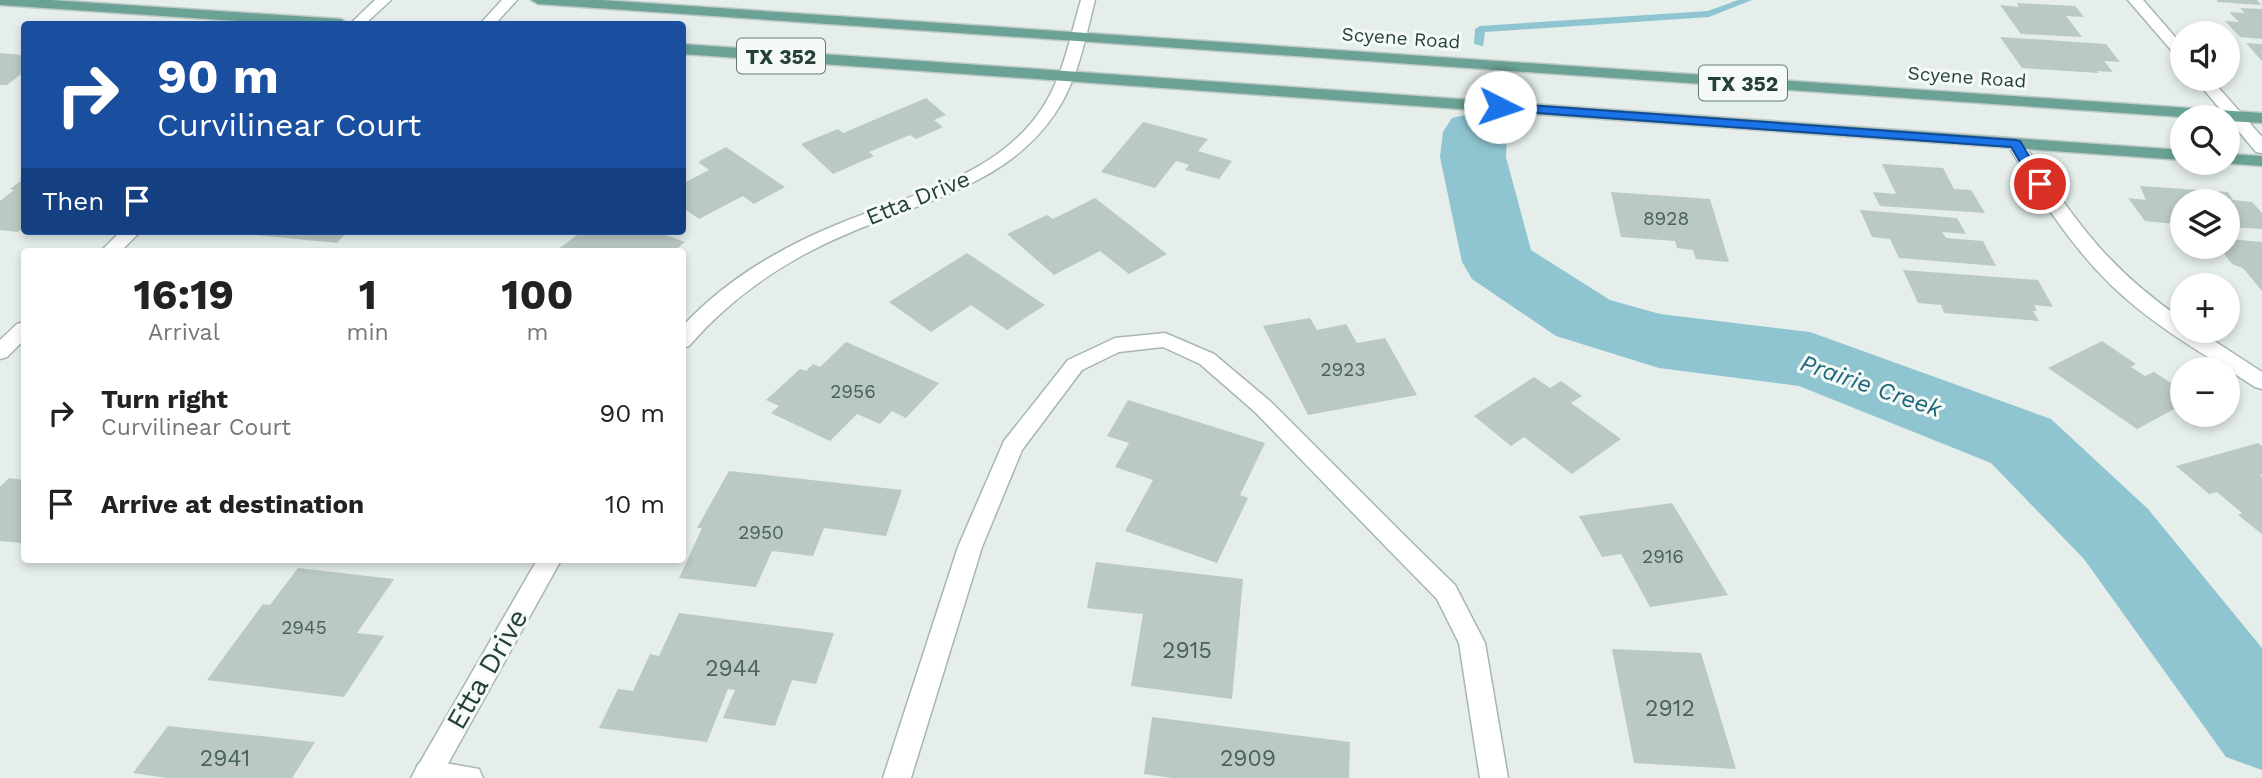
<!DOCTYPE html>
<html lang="en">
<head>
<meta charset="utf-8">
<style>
	:root { --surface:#fff; --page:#f2f2f2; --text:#222; --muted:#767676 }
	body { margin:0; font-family:"Work Sans",sans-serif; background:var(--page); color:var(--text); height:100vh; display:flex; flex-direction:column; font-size:26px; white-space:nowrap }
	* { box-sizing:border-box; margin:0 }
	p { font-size:23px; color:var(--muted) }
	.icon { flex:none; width:38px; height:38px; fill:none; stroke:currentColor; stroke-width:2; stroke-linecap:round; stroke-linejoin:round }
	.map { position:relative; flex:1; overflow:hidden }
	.drawer { position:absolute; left:21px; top:248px; width:665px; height:315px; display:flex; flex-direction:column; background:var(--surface); border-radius:7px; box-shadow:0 4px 10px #0003 }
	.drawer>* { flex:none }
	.banner { position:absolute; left:21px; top:21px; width:665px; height:214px; border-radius:7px; box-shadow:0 4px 10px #0003; background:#1a4fa0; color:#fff; overflow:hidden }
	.tools { position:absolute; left:2170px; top:21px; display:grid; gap:14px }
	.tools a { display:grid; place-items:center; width:70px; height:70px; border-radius:50%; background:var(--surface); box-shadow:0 4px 10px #0003; font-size:35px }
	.pin { position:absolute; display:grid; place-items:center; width:60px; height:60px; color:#fff; margin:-30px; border:4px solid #fff; border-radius:50%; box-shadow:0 2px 7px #0007 }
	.me { position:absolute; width:77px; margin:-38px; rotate:94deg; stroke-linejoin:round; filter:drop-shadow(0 0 5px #0008) }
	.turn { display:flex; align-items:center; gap:24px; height:147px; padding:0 21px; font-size:32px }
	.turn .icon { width:91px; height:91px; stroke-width:2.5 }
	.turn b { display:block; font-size:49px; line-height:60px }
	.then { display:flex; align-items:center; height:66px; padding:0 21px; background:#0003; gap:14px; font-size:26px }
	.eta { display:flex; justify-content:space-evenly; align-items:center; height:119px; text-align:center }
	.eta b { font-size:42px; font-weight:700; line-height:49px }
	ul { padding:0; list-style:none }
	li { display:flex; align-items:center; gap:21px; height:91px; padding:0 21px }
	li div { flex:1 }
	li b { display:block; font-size:26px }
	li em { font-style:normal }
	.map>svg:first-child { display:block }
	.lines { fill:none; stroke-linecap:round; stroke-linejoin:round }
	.stream { fill:#8ec5d1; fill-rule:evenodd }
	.river { fill:#8ec5d1; fill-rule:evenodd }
	.building { fill:#bac9c3 }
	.lane-casing { stroke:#a7b6b1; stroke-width:3 }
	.street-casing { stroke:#a7b6b1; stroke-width:3 }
	.primary-casing { stroke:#c2cac8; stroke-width:3 }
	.lane { fill:#fff; fill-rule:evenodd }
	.street { fill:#fff; fill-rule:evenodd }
	.primary { fill:#6aa396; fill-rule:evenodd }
	.route { fill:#1a73e8; stroke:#114b97; stroke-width:2 }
	.labels { text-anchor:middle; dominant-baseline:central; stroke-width:6; stroke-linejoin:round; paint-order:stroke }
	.far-street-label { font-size:19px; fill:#244039; stroke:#f5faf8 }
	.number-label { font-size:19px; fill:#4a625c }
	.shield { fill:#f5faf8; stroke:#637872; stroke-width:2 }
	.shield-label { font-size:21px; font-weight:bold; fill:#244039 }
	.street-label { font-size:23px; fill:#244039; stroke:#f5faf8 }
	.near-number-label { font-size:23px; fill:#4a625c }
	.water-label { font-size:24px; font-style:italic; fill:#1e687b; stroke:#f5faf8 }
	.near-street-label { font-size:28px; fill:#244039; stroke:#f5faf8 }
</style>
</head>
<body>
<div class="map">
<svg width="2262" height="778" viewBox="0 0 2262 778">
	<rect width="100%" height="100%" fill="#e5eeea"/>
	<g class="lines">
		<path class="stream" d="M1738,0H1752L1709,17L1485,32L1483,46L1474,44L1475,29L1480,26L1708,11Z"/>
		<path class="river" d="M1475,113L1498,118L1507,132L1506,157L1531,250L1610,300L1660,314L1810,332L2051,419L2148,509L2262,648V770L2226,757L2084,559L1991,463L1799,386L1659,368L1556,336L1472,279L1462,262L1440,157L1443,132L1452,118Z"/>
	</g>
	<g class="building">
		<path d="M2217,0H2257L2261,5L2217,2Z"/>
		<path d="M2017,3L2075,6L2084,17L2066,16L2082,37L2021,34L2000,5L2019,7Z"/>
		<path d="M2240,8L2262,9V39L2240,37L2225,21L2239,22L2229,12L2245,13Z"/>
		<path d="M2000,37L2106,44L2120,62L2104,61L2113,72L2097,71L2099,73L2022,68Z"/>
		<path d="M2246,43L2262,44V61Z"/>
		<path d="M0,53L24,55V72L7,85H0Z"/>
		<path d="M926,98L946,115L934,120L943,127L916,139L910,135L869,152L874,156L833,174L801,144L838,129L843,133Z"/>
		<path d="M1143,122L1208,139L1198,151L1232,161L1219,179L1185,170L1189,165L1176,161L1155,188L1101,172Z"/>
		<path d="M726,147L785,187L754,204L743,196L699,219L682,207V184L709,170L698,162Z"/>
		<path d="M1882,164L1943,168L1954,189L1971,190L1985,213L1880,206L1873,192L1896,194Z"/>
		<path d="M24,174V227L18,232L0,230V201L14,190L10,189L23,179H19Z"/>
		<path d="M2140,186L2228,192L2233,200L2252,202L2262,213V229L2228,227V201H2182V227L2175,224L2145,221L2128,198L2146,200Z"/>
		<path d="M1611,192L1710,199L1729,262L1696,259L1693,250L1677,248L1675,241L1621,237Z"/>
		<path d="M1095,198L1167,254L1129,274L1100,251L1054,275L1007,234L1047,215L1053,219Z"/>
		<path d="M1860,210L1957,218L1966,234L1942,232L1946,238L1983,241L1996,266L1899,258L1890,239L1872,237Z"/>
		<path d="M251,231H348L337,243L256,235Z"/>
		<path d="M583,231H655L685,242L673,252H554Z"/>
		<path d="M2228,239L2262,242V291L2243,268L2232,264L2219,247H2228Z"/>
		<path d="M967,253L1045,305L1007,330L971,305L931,332L889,302Z"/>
		<path d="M1903,270L2038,280L2053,307L2034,305L2037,311H2033L2039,321L1944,313L1941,305L1918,303Z"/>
		<path d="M1310,318L1317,330L1346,324L1357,343L1385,338L1417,395L1308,415L1263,326Z"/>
		<path d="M2102,341L2136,364L2131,367L2145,376L2154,372L2182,390V405L2137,429L2048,368Z"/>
		<path d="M846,342L939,383L906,418L892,411L880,424L857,414L830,441L771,413L779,406L766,400L800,369L806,371L813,364L820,367Z"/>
		<path d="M1534,377L1550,388L1561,381L1582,396L1571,403L1621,439L1572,474L1524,437L1511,446L1474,416Z"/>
		<path d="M1128,400L1265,443L1240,495L1248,498L1217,563L1125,531L1153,480L1115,467L1129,443L1107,436Z"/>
		<path d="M2258,443L2262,446V474L2260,475L2262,477V534L2238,515L2242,513L2217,492L2209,494L2176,466Z"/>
		<path d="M729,471L902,490L886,536L824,528L813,556L772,551L756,587L679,578L702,528H697Z"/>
		<path d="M9,478L24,480V540L22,543L0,541V487Z"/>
		<path d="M1672,503L1728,595L1650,607L1621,554L1602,557L1579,516Z"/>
		<path d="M1096,562L1243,579L1232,699L1131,686L1143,614L1087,608Z"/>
		<path d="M298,568L394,579L357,633L384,636L344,697L207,680L263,604L270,605Z"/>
		<path d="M679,613L834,633L816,684L792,680L775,726L723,718L735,690L728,689L707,742L599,728L618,689L633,691L650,654L659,656Z"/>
		<path d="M1612,649L1701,653L1736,769L1634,763Z"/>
		<path d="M1152,717L1350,742L1349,778H1172L1144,774Z"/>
		<path d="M168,726L315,742L292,778H167L133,773Z"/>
	</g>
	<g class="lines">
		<defs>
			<g id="lane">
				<path d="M1165,333L1214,354L1271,402L1405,536L1409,543L1405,550L1397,552L1389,550L1255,412L1200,364L1163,347L1119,352L1082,370L1022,450L982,547L911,778H883L958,547L1004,441L1068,360L1115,338Z"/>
				<path d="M428,760L479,769L483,778H417L414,773L418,764Z"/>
			</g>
			<g id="street">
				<path d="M375,0H391L365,24H350Z"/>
				<path d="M502,0H517L495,24H480Z"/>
				<path d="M1081,0H1095C1085,39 1078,81 1054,115C1007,184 922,202 849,233C789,258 732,296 689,346L682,348V327C723,282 780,248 836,225C908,195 995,178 1041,110C1063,78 1070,37 1081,0Z"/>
				<path d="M2128,0H2143L2182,45V59L2177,57Z"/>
				<path d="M2195,79H2211L2262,137V153L2256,152Z"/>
				<path d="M2015,139L2021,140C2073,217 2104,266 2182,319V331H2199L2262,372V389L2255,387C2206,355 2153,326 2111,285C2069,244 2038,194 2007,144Z"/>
				<path d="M121,231H141L120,252H100Z"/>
				<path d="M24,322V340L7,357L0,359V340L17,324Z"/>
				<path d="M1397,534L1405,536L1455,585L1485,643L1508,778H1480L1459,643L1437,599L1389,550L1385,543L1389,536Z"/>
				<path d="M537,560H561L440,778H411Z"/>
			</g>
			<g id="primary">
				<path d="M0,0H51L341,19L349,24H282L0,5Z"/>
				<path d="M531,0H602L2262,113V123L2228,121V117H2182L538,4Z"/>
				<path d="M682,44L2182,150V160L682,54Z"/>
				<path d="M2228,154L2262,156V166L2222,163H2228Z"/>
			</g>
		</defs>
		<use href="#lane" class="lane-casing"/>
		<use href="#street" class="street-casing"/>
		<use href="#primary" class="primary-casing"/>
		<use href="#lane" class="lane"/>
		<use href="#street" class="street"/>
		<use href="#primary" class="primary"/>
	</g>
	<path class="route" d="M1500,103L2015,140L2020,141L2046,184L2040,188L2035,187L2011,147L1495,110L1493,107Z"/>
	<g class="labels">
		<g class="far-street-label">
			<text transform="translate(1401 38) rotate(4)">Scyene Road</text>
			<text transform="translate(1967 77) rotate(4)">Scyene Road</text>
		</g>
		<g class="number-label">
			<text x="1666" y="218">8928</text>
			<text x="1343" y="369">2923</text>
			<text x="853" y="391">2956</text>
			<text x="761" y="532">2950</text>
			<text x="1663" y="556">2916</text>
			<text x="304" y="627">2945</text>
		</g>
		<g class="shield">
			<rect x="737" y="38.5" width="88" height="35" rx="5"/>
			<rect x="1699" y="65.5" width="88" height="35" rx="5"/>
		</g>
		<g class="shield-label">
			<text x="781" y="56">TX 352</text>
			<text x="1743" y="83">TX 352</text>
		</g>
		<g class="street-label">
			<text transform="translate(918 198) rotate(-22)">Etta Drive</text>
		</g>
		<g class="near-number-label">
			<text x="1187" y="650">2915</text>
			<text x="733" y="668">2944</text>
			<text x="1670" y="708">2912</text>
			<text x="225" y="758">2941</text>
			<text x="1248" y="758">2909</text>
		</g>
		<g class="water-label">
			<text transform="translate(1871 386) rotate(19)">Prairie Creek</text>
		</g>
		<g class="near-street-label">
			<text transform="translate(487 669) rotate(-60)">Etta Drive</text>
		</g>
	</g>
</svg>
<div class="tools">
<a><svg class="icon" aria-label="sound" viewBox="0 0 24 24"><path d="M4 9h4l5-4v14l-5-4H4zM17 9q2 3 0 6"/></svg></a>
<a><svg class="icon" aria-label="search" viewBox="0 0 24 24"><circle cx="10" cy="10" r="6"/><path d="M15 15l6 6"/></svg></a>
<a><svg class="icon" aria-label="layers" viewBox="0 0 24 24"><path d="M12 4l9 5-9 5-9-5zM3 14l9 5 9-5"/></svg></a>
<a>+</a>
<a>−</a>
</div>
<div class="pin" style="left:2040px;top:184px;background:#d93025"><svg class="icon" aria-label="arrive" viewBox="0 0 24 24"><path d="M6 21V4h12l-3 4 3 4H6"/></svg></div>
<svg class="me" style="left:1500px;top:107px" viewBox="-20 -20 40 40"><circle r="19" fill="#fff"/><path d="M0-13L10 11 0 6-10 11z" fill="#1a73e8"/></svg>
<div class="banner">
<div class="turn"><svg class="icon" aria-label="right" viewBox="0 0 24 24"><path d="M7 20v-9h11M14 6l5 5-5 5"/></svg><div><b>90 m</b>Curvilinear Court</div></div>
<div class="then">Then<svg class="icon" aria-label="arrive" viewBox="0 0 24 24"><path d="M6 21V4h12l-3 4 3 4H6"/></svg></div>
</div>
<section class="drawer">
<div class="eta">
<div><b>16:19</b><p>Arrival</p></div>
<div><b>1</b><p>min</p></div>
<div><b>100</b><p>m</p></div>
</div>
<ul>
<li><svg class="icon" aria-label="right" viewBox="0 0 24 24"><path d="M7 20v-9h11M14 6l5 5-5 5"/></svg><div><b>Turn right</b><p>Curvilinear Court</p></div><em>90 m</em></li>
<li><svg class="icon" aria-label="arrive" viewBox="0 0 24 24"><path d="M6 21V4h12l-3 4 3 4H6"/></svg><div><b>Arrive at destination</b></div><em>10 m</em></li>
</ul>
</section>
</div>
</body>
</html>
